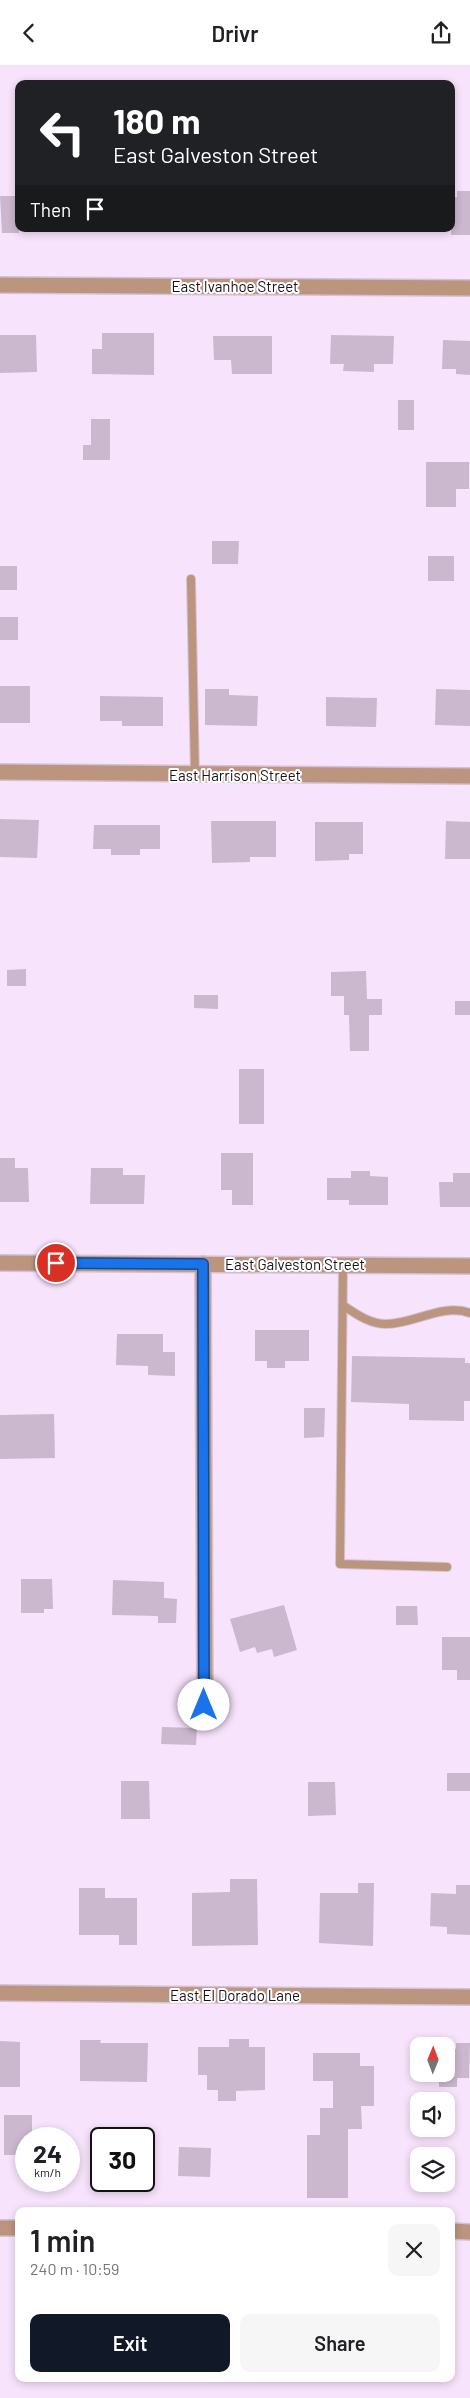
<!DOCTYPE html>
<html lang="en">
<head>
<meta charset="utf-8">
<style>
	:root { --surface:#fff; --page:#f6f6f6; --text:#202124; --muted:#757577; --accent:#111827 }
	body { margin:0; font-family:Barlow,sans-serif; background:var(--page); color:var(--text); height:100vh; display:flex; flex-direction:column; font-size:19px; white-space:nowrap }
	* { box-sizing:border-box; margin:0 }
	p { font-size:16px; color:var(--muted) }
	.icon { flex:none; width:28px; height:28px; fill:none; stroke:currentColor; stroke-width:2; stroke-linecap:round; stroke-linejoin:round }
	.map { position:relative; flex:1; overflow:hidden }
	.drawer { position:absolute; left:15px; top:2142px; width:440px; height:175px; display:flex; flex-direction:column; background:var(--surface); border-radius:10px; box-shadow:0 2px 8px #0003 }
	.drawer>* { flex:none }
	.guide { position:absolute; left:15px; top:15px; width:440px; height:152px; border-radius:10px; box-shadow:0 2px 8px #0003; background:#202124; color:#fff; overflow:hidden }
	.needle { width:32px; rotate:1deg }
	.tools { position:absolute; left:410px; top:1972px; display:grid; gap:10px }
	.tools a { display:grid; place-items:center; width:45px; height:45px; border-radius:10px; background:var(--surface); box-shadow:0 2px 8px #0003; font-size:25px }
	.speed { position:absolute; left:15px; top:2062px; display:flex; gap:10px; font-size:25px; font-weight:700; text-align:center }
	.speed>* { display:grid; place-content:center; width:65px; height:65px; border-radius:50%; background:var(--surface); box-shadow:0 2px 8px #0003; line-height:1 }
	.speed small { font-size:12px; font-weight:400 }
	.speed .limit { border:2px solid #111; border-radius:8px; background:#fff; color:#111 }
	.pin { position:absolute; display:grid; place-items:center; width:42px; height:42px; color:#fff; margin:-21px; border:2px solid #fff; border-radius:50%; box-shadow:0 1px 5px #0007 }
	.me { position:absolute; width:55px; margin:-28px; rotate:0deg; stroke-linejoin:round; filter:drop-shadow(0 0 4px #0008) }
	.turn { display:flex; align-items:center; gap:18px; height:105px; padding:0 15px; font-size:22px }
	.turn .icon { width:65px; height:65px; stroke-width:2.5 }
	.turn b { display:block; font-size:35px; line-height:42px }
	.then { display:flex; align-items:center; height:48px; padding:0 15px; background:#0003; gap:10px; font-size:19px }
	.round { display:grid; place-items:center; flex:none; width:52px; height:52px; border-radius:10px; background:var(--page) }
	.headline { display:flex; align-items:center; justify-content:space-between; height:85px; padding:0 15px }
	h1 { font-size:30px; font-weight:600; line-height:38px }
	.button { display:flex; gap:10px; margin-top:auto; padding:10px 15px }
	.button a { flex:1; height:58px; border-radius:10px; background:var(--accent); color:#fff; font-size:20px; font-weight:600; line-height:58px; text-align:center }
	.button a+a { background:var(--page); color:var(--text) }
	header { display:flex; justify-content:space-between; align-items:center; height:65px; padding:0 15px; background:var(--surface); font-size:22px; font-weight:600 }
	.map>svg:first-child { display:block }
	.building { fill:#cbb8cf }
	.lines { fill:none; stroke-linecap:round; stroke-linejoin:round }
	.lane-casing { stroke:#d3c2d7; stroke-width:10 }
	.street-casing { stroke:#d3c2d7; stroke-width:18 }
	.lane { stroke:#bb957e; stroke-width:8 }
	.street { stroke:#bb957e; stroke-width:15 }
	.route-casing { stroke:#114b97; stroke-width:12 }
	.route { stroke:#1a73e8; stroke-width:9 }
	.labels { text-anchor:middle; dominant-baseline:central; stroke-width:4; stroke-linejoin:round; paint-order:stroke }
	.street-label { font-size:15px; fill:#19121a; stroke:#fff }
</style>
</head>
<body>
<header><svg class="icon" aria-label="back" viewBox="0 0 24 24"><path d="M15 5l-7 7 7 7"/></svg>Drivr<svg class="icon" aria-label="share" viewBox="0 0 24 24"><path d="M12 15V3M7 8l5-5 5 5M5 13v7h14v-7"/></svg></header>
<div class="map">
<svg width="470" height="2333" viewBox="0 0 470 2333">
	<rect width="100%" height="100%" fill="#f7e3fb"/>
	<g class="building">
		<path d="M457,126H470V170H451V132H457Z"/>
		<path d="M0,131H19V168H2Z"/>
		<path d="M102,268H154V310L92,309V284H102Z"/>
		<path d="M0,270H36L37,307L0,308Z"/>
		<path d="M331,270L394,271L393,299H374V307L343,306L344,299H330Z"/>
		<path d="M213,271H272V309H232L231,295H214Z"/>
		<path d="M443,275L470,276V310L456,309V304H442Z"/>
		<rect x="398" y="335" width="16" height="30"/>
		<path d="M91,354H110V395H83V380H91Z"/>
		<path d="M426,397H469V424H456V442H426Z"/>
		<path d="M212,476H239L238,499H212Z"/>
		<rect x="428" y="491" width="26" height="25"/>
		<rect x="0" y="501" width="17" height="24"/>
		<rect x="0" y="552" width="18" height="23"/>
		<rect x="0" y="621" width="30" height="37"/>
		<path d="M205,624H229V630L258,631L257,661L205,660Z"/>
		<path d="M436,624L470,625V661L435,660Z"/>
		<path d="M100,631L163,632V661H122V656H100Z"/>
		<path d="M326,632L377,633L376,662L326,661Z"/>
		<path d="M0,754L39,755L37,793L0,792Z"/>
		<path d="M211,756H276V792H250V797L212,798Z"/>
		<path d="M446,756L470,757V794H445Z"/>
		<path d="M315,757H363V789H349V795L315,796Z"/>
		<path d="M94,760H160V784H140V790H111V784H93Z"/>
		<path d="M26,904V921H7V905Z"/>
		<path d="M366,906L367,934H382V950H369V986H350L349,950H344V931H331V907Z"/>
		<path d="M194,930H218V944L194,943Z"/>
		<rect x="455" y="936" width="15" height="14"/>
		<rect x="239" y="1004" width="25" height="55"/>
		<path d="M221,1088H253V1140H232V1125H221Z"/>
		<path d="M0,1093H15V1103H28L29,1137H0Z"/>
		<path d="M91,1103H123V1110H145L144,1139H90Z"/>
		<path d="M351,1106H370V1111L388,1112V1140H349V1135H327V1113H351Z"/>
		<path d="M453,1108H470V1142H440L439,1117H453Z"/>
		<path d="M255,1265H309V1296H285V1303H267V1296H255Z"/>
		<path d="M117,1269H163V1287H175V1311L148,1310V1301L116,1300Z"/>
		<path d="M352,1291L465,1293V1298H470V1336H464V1356L409,1355V1339L351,1337Z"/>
		<path d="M304,1343H325L324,1372L304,1373Z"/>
		<path d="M54,1349L55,1393L0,1394V1350Z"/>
		<path d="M21,1514H52L53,1544H44V1548H21Z"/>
		<path d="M113,1515L164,1517V1533L177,1534L176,1558H158V1551L112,1550Z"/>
		<path d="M284,1540L297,1585L274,1592L272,1584L257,1588L255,1582L240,1587L230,1554Z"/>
		<path d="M396,1541H417L418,1560H396Z"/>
		<path d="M442,1572H470V1615H457V1605H442Z"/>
		<path d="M162,1662L197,1663L196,1680L161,1679Z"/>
		<rect x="447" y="1708" width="23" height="18"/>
		<path d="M121,1716H149L150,1754H121Z"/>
		<path d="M308,1717H335L336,1750L308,1751Z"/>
		<path d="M230,1814H257L258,1880L192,1881V1828L230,1827Z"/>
		<path d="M358,1818H374L373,1881L319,1878L320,1828H358Z"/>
		<path d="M456,1820H470V1870L447,1869V1862L430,1861L431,1828L456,1829Z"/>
		<path d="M79,1823H105V1833H137V1880H119V1870H79Z"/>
		<path d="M229,1974H249V1982H265V2025L236,2026V2036H218V2025H207V2010H198V1982H229Z"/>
		<path d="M80,1975H101L100,1978H148L147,2017L80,2016Z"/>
		<path d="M0,1976L20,1977V2022H0Z"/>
		<path d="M456,1978H470L469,2013H457V2022H439V2009H446V1984H456Z"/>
		<path d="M313,1988H360V2001H374V2041H361L362,2064H348V2133H307V2070H320V2043H333V2016H313Z"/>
		<path d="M4,2050H32V2074H26V2090H4Z"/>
		<path d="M179,2082L211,2083L210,2112L178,2111Z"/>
	</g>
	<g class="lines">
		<defs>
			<g id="lane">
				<path d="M191,514L195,710"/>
				<path d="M343,1199L340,1499L447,1502"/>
				<path d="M344,1241C356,1249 370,1259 386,1259C415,1259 441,1238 470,1248"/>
			</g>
			<g id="street">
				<path d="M0,220L470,223"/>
				<path d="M0,707L470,711"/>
				<path d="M0,1198L470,1201"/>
				<path d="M203,1199L205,1640"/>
				<path d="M0,1928L470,1932"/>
				<path d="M0,2163H19"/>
				<path d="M451,2166L470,2167"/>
			</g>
		</defs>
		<use href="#lane" class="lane-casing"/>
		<use href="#street" class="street-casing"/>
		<use href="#lane" class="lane"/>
		<use href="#street" class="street"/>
	</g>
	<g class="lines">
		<defs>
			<path id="route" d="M56,1198L203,1199L204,1640"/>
		</defs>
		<use href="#route" class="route-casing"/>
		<use href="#route" class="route"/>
	</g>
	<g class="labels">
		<g class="street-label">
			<text x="235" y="221">East Ivanhoe Street</text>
			<text x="235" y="710">East Harrison Street</text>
			<text x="295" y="1199">East Galveston Street</text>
			<text x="235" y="1930">East El Dorado Lane</text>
		</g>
	</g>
</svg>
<div class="tools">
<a><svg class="needle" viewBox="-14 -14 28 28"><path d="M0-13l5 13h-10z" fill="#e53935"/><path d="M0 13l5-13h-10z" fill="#757577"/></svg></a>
<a><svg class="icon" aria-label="sound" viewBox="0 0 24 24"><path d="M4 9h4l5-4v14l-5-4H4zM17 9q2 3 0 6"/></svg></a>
<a><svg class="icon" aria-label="layers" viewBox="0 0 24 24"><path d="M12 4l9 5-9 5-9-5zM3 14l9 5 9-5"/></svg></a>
</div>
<div class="speed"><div>24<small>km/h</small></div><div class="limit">30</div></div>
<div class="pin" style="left:56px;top:1198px;background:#d93025"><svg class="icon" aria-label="arrive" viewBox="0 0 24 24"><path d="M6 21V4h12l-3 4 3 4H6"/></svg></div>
<svg class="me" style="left:204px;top:1640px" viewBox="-20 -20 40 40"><circle r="19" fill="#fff"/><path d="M0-13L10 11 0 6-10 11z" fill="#1a73e8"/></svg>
<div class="guide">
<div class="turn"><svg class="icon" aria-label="left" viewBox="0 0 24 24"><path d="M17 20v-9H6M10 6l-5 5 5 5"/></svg><div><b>180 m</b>East Galveston Street</div></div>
<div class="then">Then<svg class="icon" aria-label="arrive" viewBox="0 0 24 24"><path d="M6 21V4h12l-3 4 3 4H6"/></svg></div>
</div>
<section class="drawer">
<div class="headline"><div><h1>1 min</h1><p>240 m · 10:59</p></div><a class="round"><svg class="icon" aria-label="close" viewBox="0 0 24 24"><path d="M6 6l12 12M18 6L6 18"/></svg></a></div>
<div class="button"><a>Exit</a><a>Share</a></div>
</section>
</div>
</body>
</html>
